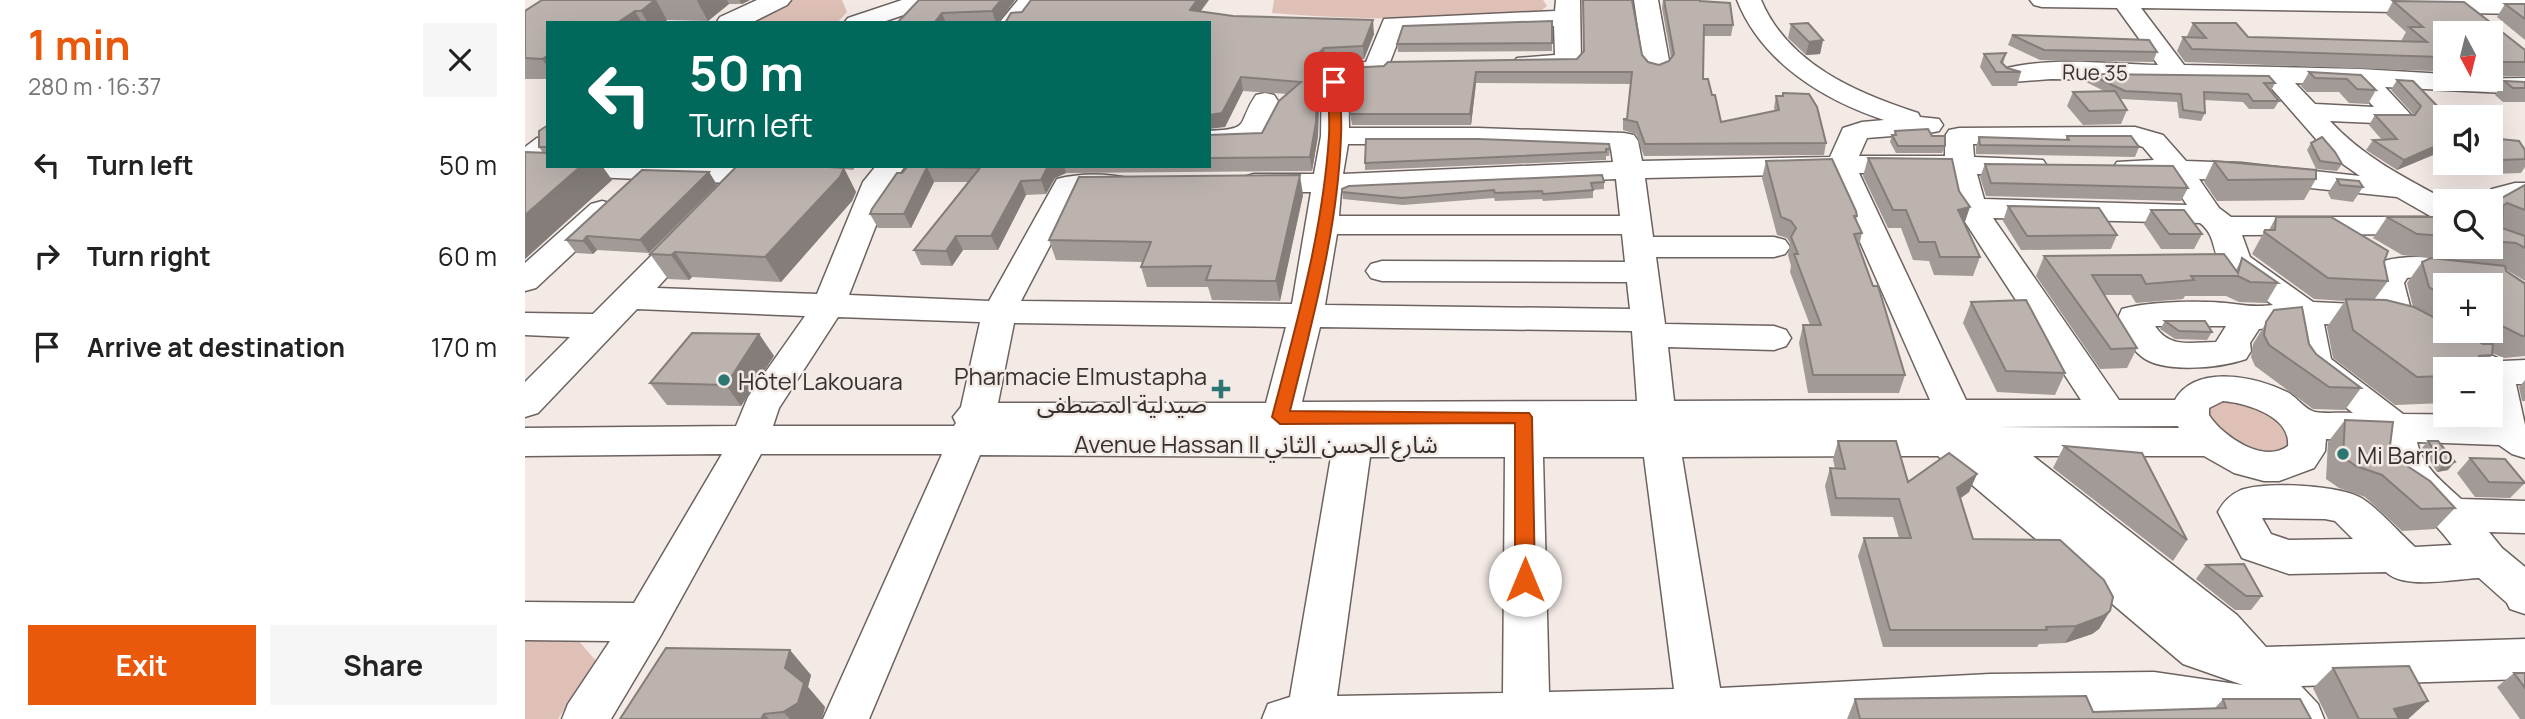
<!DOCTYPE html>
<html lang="en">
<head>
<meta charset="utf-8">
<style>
	:root { --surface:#fff; --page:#f6f6f6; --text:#222; --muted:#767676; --accent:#ea580c }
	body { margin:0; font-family:Manrope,"Noto Sans Arabic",sans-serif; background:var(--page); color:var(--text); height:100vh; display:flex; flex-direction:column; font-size:26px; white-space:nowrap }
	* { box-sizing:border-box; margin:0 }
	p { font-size:23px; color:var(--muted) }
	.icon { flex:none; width:38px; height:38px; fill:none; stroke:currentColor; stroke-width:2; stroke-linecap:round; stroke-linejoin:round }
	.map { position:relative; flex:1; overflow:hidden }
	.panel { display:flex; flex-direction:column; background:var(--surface); width:525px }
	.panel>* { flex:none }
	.guide { position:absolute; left:21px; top:21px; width:665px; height:147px; border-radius:0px; box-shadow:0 7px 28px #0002; background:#00695c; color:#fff; overflow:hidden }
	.needle { width:46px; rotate:173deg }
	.buttons { position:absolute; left:1908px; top:21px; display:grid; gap:14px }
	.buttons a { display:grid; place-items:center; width:70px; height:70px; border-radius:0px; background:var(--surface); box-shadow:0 7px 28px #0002; font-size:35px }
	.pin { position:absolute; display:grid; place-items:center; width:60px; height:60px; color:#fff; margin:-30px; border-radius:14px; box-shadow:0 4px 10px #0006 }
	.me { position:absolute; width:77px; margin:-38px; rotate:0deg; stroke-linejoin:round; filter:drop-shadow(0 0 5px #0008) }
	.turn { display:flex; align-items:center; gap:24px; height:147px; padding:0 28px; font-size:32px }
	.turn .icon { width:91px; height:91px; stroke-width:2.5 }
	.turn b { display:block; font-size:49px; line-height:60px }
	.round { display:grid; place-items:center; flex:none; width:74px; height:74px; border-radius:0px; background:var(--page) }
	.head { display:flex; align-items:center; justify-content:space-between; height:119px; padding:0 28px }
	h1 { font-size:42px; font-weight:700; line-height:52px; color:var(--accent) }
	.cta { display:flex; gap:14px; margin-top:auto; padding:14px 28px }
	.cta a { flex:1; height:80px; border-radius:0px; background:var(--accent); color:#fff; font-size:28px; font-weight:700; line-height:80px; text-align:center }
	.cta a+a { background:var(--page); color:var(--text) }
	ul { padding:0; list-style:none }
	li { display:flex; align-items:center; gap:21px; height:91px; padding:0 28px }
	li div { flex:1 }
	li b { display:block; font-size:26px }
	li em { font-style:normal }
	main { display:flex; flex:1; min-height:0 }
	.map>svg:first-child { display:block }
	.green { fill:#dec0b6 }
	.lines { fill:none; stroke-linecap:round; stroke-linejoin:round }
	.minor-casing { stroke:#6c6360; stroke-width:3 }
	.major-casing { stroke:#6c6360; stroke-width:3 }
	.minor { fill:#fff; fill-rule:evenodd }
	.major { fill:#fff; fill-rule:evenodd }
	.wall { fill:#a29a96; fill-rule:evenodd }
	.shaded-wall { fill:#847d7a }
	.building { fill:#bcb3af; stroke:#847d7a; stroke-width:2 }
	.route { fill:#ea580c; stroke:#983908; stroke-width:2 }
	.poi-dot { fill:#2c7672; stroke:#f3e9e5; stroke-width:2.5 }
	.labels { text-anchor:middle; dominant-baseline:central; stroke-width:5; stroke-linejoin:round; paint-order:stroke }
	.far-street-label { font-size:21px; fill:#353130; stroke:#f3e9e5 }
	.poi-label { font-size:24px; fill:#353130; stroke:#f3e9e5; text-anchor:start }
	.street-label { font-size:24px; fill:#353130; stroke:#f3e9e5 }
</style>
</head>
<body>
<main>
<section class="panel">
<div class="head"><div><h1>1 min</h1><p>280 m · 16:37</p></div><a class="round"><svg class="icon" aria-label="close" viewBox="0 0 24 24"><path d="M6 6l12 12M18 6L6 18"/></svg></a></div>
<ul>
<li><svg class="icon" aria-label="left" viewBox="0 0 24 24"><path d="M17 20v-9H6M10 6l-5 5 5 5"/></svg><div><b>Turn left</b></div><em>50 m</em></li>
<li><svg class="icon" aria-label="right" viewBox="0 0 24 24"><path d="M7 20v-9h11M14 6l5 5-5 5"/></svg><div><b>Turn right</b></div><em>60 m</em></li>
<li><svg class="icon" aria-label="arrive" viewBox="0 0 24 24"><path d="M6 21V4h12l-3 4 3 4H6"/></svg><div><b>Arrive at destination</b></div><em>170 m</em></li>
</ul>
<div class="cta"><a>Exit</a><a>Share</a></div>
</section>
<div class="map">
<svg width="2000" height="719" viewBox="0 0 2000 719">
	<rect width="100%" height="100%" fill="#f3e9e5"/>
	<g class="green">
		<path d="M267,0H317L322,12L312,23H219Z"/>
		<path d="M749,0H1018L1022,6L1016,11C926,22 837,20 747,13Z"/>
		<path d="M1691,400L1731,404L1763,430L1766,448L1750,458L1682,431V404Z"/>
		<path d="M53,640L71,661L33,719H0V641Z"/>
	</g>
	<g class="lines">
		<defs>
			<g id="minor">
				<path d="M377,0H412L408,5L355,23H319L323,18Z"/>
				<path d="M493,0H517L499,23H474Z"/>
				<path d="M1031,0H1055L1056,62L1052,67L1001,71L992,68L988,63L992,58L1030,55L1029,26L877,31L860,75L823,77L824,128H953L1099,133L1109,135L1113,141L1117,161L1305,157L1318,128L1337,122L1359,120C1299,100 1237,63 1212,0H1236C1263,64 1331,93 1393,113L1395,117L1414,119L1418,125L1414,131L1404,133L1342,138L1334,156H1420V136L1424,130L1434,128L1610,127L1638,135L1661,161L1716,163L1835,176L1805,155L1741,82L1526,79L1487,82L1478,79L1474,74L1478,69C1527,56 1583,64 1633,65L1592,8L1517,7L1509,5L1505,0H2000V14L1616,8L1659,65L1835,69L1920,74V79L2000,78V94L1860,87L1887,116L1883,122L1873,124L1805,121C1838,157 1880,178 1923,201H1920V221L1914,219L1917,225L1913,232L1902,234L1717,235L1725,257L1788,302L1851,305L1847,283L1859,261C1892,252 1929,261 1962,264L1973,267L2000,284V310L1988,307L1965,291V285L1890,277L1882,278L1879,283L1886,310L1904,323L1978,361L2000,360V384H1991L2000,425V458L1987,454L1974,445L1892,442C1898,468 1918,482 1936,499L2000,501V533L1964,532L1977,548L2000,567V614L1985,609L1982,603L1954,578C1929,579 1879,590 1861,572L1764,574L1717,558L1693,512C1698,502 1705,495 1716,490C1739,481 1817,485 1838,499C1857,512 1873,532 1890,547L1927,545C1901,510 1863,486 1854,441L1801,439L1800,451L1789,468L1754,481H1739L1709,473L1679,456H1508L1712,615L1741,647L2000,639V679L1776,686L1793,704L1799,719H1661L1629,714L1408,719H737L743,704L765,697L806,457L455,455L344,719H298L417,454H236L136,635L86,719H37L43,704L85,641L0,640V602L109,603L197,454L0,456V428L211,426L223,397L280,316L112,309L13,413L0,417V382L45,337L0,335V313L68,314L157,225L168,223L179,225L183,232L132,288L292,294L338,182L351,166H380L367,184L324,295L464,301L532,179C554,173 584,173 606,179L611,185L606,191L552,194L496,301L767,304L786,192H729L719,189L714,183L719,177L729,174H789L796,136L797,69L801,64L841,62L859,19L1030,11ZM1770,83L1829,86L1849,107L1790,104ZM1607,143L1618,147L1629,160L1592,162L1588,168L1592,174L1644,178L1662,205L1459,199L1452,174L1508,175L1518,172L1522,166L1518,160L1449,157L1448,144ZM823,144H953L1086,149L1088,162L818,174ZM1334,173H1423L1431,208L1556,400H1441ZM1305,174L1405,400L1149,401L1143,347L1249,350L1261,346L1266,338L1261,330L1249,326L1140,324L1131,257H1249L1260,254L1265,247L1260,240L1249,237H1128L1120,178ZM1091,179L1095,216H814L816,191ZM1674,179L1716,181L1872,197L1907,217H1706L1694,208ZM1468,218L1675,223C1692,236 1686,252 1698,267C1711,284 1731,293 1748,305C1733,307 1723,306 1709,304C1680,300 1625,301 1597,309L1592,320C1599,331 1605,348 1616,356C1637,374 1696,368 1721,359L1726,351L1725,343L1734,329L1765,326L1772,365L1778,374L1828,413C1816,412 1802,414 1790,412C1781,410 1772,398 1764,393C1733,377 1671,363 1650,400H1594ZM812,234H1097L1100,262L857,261L846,264L841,271L846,278L857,281L1102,282L1105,309L800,305ZM313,317L455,322L436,407L428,417L431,423L429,426H248L254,408ZM489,323L761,327L741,403H473ZM1799,324L1865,328L1880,339L1937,369H1965V415L1878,414L1806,359ZM1630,326H1701L1691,342C1666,342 1645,349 1630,326ZM795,327L1107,331L1112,401L777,402ZM1698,401C1721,403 1766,416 1763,446C1739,464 1698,437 1684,415V408ZM1653,426L1654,428L1471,427ZM1366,456H1413L1658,664L1718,685L1629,672L1465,674L1195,688L1157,457ZM845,457H980L978,693L812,696ZM1018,457H1119L1149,689L1024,692ZM1737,518L1800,519L1810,521L1828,539L1764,540L1746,534Z"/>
				<path d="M1109,0H1133L1145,66L1141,71L1132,74L1123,71L1119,66Z"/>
				<path d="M740,93L749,95L753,101L740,135L713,146L684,147V131C728,129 711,124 731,95Z"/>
				<path d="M0,156L23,157V166H227L261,170L266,176L261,182L251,185L0,174Z"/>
				<path d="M1990,183H2000V201L1990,200L1965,212V201H1951L1967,189Z"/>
				<path d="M77,201L88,204L92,210L88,216L11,288L0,291V263L66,204Z"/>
			</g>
			<g id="major">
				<path d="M232,0H266L262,5L226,23H191L195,17Z"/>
				<path d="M23,136V160L11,169L0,171V147L12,138Z"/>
			</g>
		</defs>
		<use href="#minor" class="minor-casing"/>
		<use href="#major" class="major-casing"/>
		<use href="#minor" class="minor"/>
		<use href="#major" class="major"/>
	</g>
	<g class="wall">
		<path d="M17,0H225L217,4H204L183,21L142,20L139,23H23V79H0V11Z"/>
		<path d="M394,0H490L473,23H372Z"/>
		<path d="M1058,0L1117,55L1123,62L1134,65L1144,61L1146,58L1137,8L1138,0H1175L1208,25L1206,36H1179L1178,79L1187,95L1196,122L1250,111L1249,108L1251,96L1301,143L1299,155L1119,156L1111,134L1098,130V119H1102L1106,84L951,83L946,125H827L825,114L824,68L1052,59L1058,52Z"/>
		<path d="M1868,1L1972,28L2000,50V76H1965V33H1920V71H1913L1909,68L1908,71L1660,62L1652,51L1658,37L1663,38L1662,36L1668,23L1723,37L1876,41L1881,32L1861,14Z"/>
		<path d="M1980,4H2000V40L1972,17Z"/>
		<path d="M497,12H676L849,34L839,59L801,61L795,67L793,136L787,171L541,173L530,178L521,194L501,195L473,250H438L427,266L396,265L389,250L443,182H409L386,228H353L345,214L383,166H684V135L737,133L762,94L718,91L700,127L684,23Z"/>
		<path d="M1027,21V51L873,52L872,44Z"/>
		<path d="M1266,24L1298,40L1295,54L1281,55L1263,38Z"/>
		<path d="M1487,35L1632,52L1628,62L1515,60L1483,45Z"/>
		<path d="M1481,53L1478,64L1482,68L1496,72L1492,86H1467L1455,67L1459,54Z"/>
		<path d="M1784,72L1836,75L1851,90L1843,104L1824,103L1814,92H1782L1776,86Z"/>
		<path d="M1564,74L1750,83L1746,91L1754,101L1749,109H1724L1718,102L1679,100L1680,113L1676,121L1654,118L1652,102L1597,99L1594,98L1602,110L1596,124L1558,125L1542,106L1548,92H1581L1561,82Z"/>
		<path d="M1872,80L1920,117V150L1872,170L1841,150L1848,140H1857L1844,125L1850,115H1889L1866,90Z"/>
		<path d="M1979,81L2000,82V102H1978L1970,95Z"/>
		<path d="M23,125V166H77L87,180L0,259V152L18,153L14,147Z"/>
		<path d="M1370,131L1407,136L1420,146L1417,153H1371L1365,142L1367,135H1369Z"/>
		<path d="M1542,136L1614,147L1610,157L1451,154V147L1454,137L1540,140Z"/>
		<path d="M1965,138L2000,150V167L1996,173L1967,174L1959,163H1965Z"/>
		<path d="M1786,143L1817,164L1812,171L1791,169L1782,150Z"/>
		<path d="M1085,149L1084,156H1081V160L840,170V163Z"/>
		<path d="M1343,158L1439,223L1455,257L1448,276L1409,275L1404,261L1388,260L1376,228H1363L1338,176Z"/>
		<path d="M1241,161L1332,216L1331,220L1337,233L1334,246L1380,375L1374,393H1283L1274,343L1278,325H1285L1265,272L1266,266L1263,255L1265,243L1262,238L1252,235L1237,178Z"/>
		<path d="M1689,161L1791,179L1779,200L1692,201L1679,182Z"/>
		<path d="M1460,164L1663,188L1656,201L1461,196L1455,177Z"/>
		<path d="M212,166H331L328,170L319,169L331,192L327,201L256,282L167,277L164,280L143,279L125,254Z"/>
		<path d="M184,172L192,185L124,253L72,250L68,254L51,253L41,240Z"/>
		<path d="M1812,179L1838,187L1828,202L1806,199L1803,193Z"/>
		<path d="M1079,182V189L1068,190V198L1018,201L1017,199L970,201L969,198L878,205L818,199L817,192Z"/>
		<path d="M2000,185V281L1980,269L1981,271L2000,284V356L1979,358L1967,353V355L1955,369H1920V403L1870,405L1808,358L1802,327L1820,301L1789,299L1727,254L1740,230H1744L1751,217L1859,262L1863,281L1849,300L1888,307L1882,283L1897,262L1905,258L1877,255L1848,238L1862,217H1920V247H1965V205ZM1920,285H1965V331H1920Z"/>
		<path d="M778,195L755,301L687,300L683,287H622L616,267L617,262L531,260L524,240Z"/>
		<path d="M1483,206L1592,235L1586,249L1496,250L1478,221Z"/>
		<path d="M1626,210L1677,234L1669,249H1636L1619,224Z"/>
		<path d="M1519,256L1711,270L1717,258L1753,283L1741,303L1714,302L1701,296H1660L1658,299L1611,303L1606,295H1579L1612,348L1602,368L1575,369L1511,276Z"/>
		<path d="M1446,302L1540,373L1530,395L1472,392L1438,323Z"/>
		<path d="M1749,310L1784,344L1791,354L1836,388L1820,410L1788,409L1730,366L1726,357L1728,344Z"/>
		<path d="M1640,321L1687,332L1682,340L1650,339L1635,329Z"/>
		<path d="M234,334L249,356L216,406L142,405L125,383Z"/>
		<path d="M2000,380V401H1997L1994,387Z"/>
		<path d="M1820,420L1864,454L1930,508L1910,529L1877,531L1840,497L1814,488L1801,479L1803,442Z"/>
		<path d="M1313,441L1383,482L1452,474L1444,492L1435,498L1448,539L1585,611L1574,629L1567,634L1540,643L1514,644L1512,647H1358L1333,556L1339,538H1374L1368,517L1306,516L1300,486L1305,468L1310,469L1308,459Z"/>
		<path d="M1903,441L1923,470L1912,472L1897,448Z"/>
		<path d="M1539,446L1662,540L1648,561L1528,468Z"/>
		<path d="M1945,458L2000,483L1985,498L1950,497L1932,473Z"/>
		<path d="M1681,565L1737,596L1726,610H1710L1671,579Z"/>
		<path d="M1808,668L1903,701L1883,719H1803L1788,688Z"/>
		<path d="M1989,673H2000V719H1995L1972,687Z"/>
		<path d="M286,675L283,687L300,707L297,719H95Z"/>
		<path d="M1330,699L1568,712L1689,709L1698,699L1786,719H1322Z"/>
	</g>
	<g class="shaded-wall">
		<path d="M131,0L142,20L139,23H123L116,11Z"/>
		<path d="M173,0H202L204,4L183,21L172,1Z"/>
		<path d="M214,0H225L217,4Z"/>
		<path d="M476,0H490L473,23H471L467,11Z"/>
		<path d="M672,0H684L667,23L665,10Z"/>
		<path d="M110,11L117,23H92Z"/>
		<path d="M417,13L421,23H409Z"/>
		<path d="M848,20L849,34L839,59L838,46Z"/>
		<path d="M1298,40L1295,54L1281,55L1284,42Z"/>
		<path d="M799,48L801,61L795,67L793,136L787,171L785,157L793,54Z"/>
		<path d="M23,56V67L17,59Z"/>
		<path d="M951,72V83L946,125L945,114Z"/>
		<path d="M716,77L718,91L700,127L684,129V115Z"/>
		<path d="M1920,142V150L1872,170L1879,160Z"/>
		<path d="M56,166H77L87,180L0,259V215Z"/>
		<path d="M523,166H539L541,173L530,178L521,194L516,180Z"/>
		<path d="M402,167L409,182L386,228L379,214Z"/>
		<path d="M319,168L331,192L327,201L256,282L240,257Z"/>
		<path d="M184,172L192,185L124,253L115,240Z"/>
		<path d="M775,175L778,195L755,301L751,281Z"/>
		<path d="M496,181L501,195L473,250L466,236Z"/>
		<path d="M1445,207L1439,225L1433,210Z"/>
		<path d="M62,236L72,250L68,254L58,241Z"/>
		<path d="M431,236L438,250L427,266L421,251Z"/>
		<path d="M150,252L167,277L164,280L146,255Z"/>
		<path d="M234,334L249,356L216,406L201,385Z"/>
		<path d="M1930,462L1923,470L1912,472L1918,465Z"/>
		<path d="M1452,474L1444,492L1425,506L1432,488Z"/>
		<path d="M1585,611L1574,629L1567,634L1540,643L1551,626Z"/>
		<path d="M265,650L286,675L283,687L300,707L297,719H265L258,712L260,668Z"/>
		<path d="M1903,701L1883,719H1858L1869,709Z"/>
		<path d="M239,714L244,719H236Z"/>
	</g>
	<g class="building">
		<path d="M17,0H130L116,11H110L92,23H23V56L17,59L0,58V11Z"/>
		<path d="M394,0H476L467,11L417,13L409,23H372Z"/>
		<path d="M506,0H672L665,10L708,16L848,20L838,46L799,48L793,54L791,122L785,157L684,158V135L737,133L754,101L776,82L716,77L697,113L684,115V23H480L486,13L497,12Z"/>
		<path d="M1058,0H1107L1117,55L1123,62L1134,65L1144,61L1149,54L1139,0H1175V1L1205,3L1208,25H1179L1178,79H1183L1187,95H1190L1196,122L1254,110L1251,96H1258V93L1284,94L1292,107L1301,143L1120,144L1112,122L1098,119H1102L1107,72H951L945,114H825L824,68L859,66L863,62L1052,59L1059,51Z"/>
		<path d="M1868,1L1939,2L1965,22H1971L1972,28L2000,50V62H1965V33H1920V56L1916,53V57L1667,49L1658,37L1681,38L1668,23H1711L1723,37L1902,42L1884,27H1898Z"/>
		<path d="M1980,4H2000V19Z"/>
		<path d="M1027,21V43L872,44L878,26Z"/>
		<path d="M1283,23L1298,40L1284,42L1266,24Z"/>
		<path d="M1487,35L1624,40L1632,52L1519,50Z"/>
		<path d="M1481,53L1476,62L1482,68L1496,72H1471L1459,54Z"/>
		<path d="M1784,72L1836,75L1851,90L1832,89L1822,79L1790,78Z"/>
		<path d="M1564,74L1744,76L1750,83H1739L1754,101H1728L1723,94L1679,92L1680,113L1658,110L1656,94L1600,91Z"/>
		<path d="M1872,80L1888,81L1923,117H1920V142L1879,160L1848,140L1872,139L1850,115H1890L1896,106Z"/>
		<path d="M1979,81L2000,82V88H1988Z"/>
		<path d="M1590,91L1602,110L1564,111L1548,92Z"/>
		<path d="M23,125V147H14V131Z"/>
		<path d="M1403,129L1407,136H1420V146H1373L1367,135H1371L1370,131Z"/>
		<path d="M1542,136H1606L1614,147L1455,145L1454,137L1544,140Z"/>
		<path d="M1797,137L1810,152L1817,164L1795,161L1786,143Z"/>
		<path d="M1965,138L1994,141L2000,150V159L1977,160L1965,143Z"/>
		<path d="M841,139H953L1084,144L1085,149H1081V152L840,163Z"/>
		<path d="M0,152L23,153V166H56L0,215Z"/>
		<path d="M1343,158L1427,159L1434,191L1445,207L1433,210L1455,257H1415L1410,242H1394L1381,210H1368Z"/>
		<path d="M1307,159L1331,211L1332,216H1329L1337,233L1329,234L1348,286H1353L1380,375H1288L1278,325H1296L1269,254H1273L1266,237L1271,228L1266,221L1256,217L1241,161Z"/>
		<path d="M1689,161L1791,170V179L1703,180Z"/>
		<path d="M1460,164L1648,166L1663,188L1466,183Z"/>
		<path d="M212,166H287L319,168L315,177L240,257L150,252L146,255L125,254Z"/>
		<path d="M383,166H523L516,180L496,181L466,236H431L421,251L389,250L455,168L402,167L379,214H345L347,209L372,173H377Z"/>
		<path d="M117,170L184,172L115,240L62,236L58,241L41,240Z"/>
		<path d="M775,175L751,281L681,280L686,266L616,267L626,242L524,240L554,177Z"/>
		<path d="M1077,175L1079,182L1066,183L1068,190L1018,194L1017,191L970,193L969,190L877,198L817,192V189L824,186Z"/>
		<path d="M1812,179L1834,181L1838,187L1815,185Z"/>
		<path d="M2000,185V210L1982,203L1978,206L1977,228L2000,236V248L1991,243L1965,241L1966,204Z"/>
		<path d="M1483,206L1574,208L1592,235L1502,236Z"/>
		<path d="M1626,210H1659L1677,234H1644Z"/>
		<path d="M1751,217H1806L1863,251L1859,262L1863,281L1803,278L1739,232L1740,230H1750Z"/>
		<path d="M1862,217H1920V236L1892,234Z"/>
		<path d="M1699,254L1713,273L1717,258L1753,283L1725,282L1713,276H1666L1669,280L1621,284L1616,275H1567L1612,348L1586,349L1519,256Z"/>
		<path d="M1906,258L1980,266L1981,271L2000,284V336H1997L1965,320V285H1920V297L1904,287L1897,262Z"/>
		<path d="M1821,299L1861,300L1889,307L1920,323V331H1934L1958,344H1968L1967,355L1954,356V369H1920V376L1892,377L1828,330Z"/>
		<path d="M1501,300L1540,373L1481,371L1446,302Z"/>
		<path d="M1777,307L1784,344L1791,354L1836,388L1804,387L1744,345L1739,335L1741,322L1749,310Z"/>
		<path d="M1640,321H1680L1687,332L1654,331Z"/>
		<path d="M167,333L234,334L201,385L125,383Z"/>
		<path d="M1820,420L1868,422L1864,454L1905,481L1930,508L1896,509L1857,475L1831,466L1818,457Z"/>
		<path d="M1313,441H1371L1383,482L1424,453L1452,474L1432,488L1448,539L1535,540L1579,580L1588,597L1585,611L1578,616L1551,626L1521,627L1522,630H1365L1339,538H1386L1374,499L1311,498L1305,468L1320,469Z"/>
		<path d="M1903,441H1913L1930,462L1918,465Z"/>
		<path d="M1539,446L1617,453L1662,540Z"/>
		<path d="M1945,458L1980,459L2000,483L1964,482Z"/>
		<path d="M1719,564L1737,596H1721L1681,565Z"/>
		<path d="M141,648L265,650L260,668L279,683L273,703L258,712L239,714L236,719H95Z"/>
		<path d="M1884,666L1903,701L1869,709L1874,719H1834L1808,668Z"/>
		<path d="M1989,673H2000V688Z"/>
		<path d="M1561,696L1568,712L1701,708L1698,699H1775L1786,719H1335L1330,699Z"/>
	</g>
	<path class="route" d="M809,79L815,82C815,100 817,118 816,136C813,229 787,322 765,411L1004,413L1007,417L1010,580L1007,586L1000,588L993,586L990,580V423L755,424L747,417C771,326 798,231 804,136C805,119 803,100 803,82Z"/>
	<g class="poi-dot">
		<circle cx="199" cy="380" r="7"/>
		<path d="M692.5 378.5h7v7h7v7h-7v7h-7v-7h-7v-7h7z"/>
		<circle cx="1818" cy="454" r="7"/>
	</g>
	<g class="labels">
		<g class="far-street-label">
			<text transform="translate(1570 72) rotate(1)">Rue 35</text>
		</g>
		<g class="poi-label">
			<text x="682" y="375" text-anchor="end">Pharmacie Elmustapha<tspan x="682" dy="28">صيدلية المصطفى</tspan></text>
			<text x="213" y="380">Hôtel Lakouara</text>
			<text x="1832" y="454">Mi Barrio</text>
		</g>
		<g class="street-label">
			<text x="731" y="443">Avenue Hassan II شارع الحسن الثاني</text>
		</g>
	</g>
</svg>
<div class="buttons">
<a><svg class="needle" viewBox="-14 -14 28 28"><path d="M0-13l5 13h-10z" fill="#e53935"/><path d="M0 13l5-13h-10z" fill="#767676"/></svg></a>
<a><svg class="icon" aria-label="sound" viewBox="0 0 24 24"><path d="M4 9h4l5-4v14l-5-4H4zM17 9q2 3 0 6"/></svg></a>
<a><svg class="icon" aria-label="search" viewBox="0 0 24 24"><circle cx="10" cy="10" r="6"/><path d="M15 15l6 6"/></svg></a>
<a>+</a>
<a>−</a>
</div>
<div class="pin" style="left:809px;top:82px;background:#d93025"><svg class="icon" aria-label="arrive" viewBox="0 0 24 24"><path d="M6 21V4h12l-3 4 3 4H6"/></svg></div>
<svg class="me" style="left:1000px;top:580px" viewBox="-20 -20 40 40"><circle r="19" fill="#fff"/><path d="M0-13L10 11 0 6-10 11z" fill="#ea580c"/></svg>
<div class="guide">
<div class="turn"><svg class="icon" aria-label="left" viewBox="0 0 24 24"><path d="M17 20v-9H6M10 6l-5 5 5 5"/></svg><div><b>50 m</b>Turn left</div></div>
</div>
</div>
</main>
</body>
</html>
